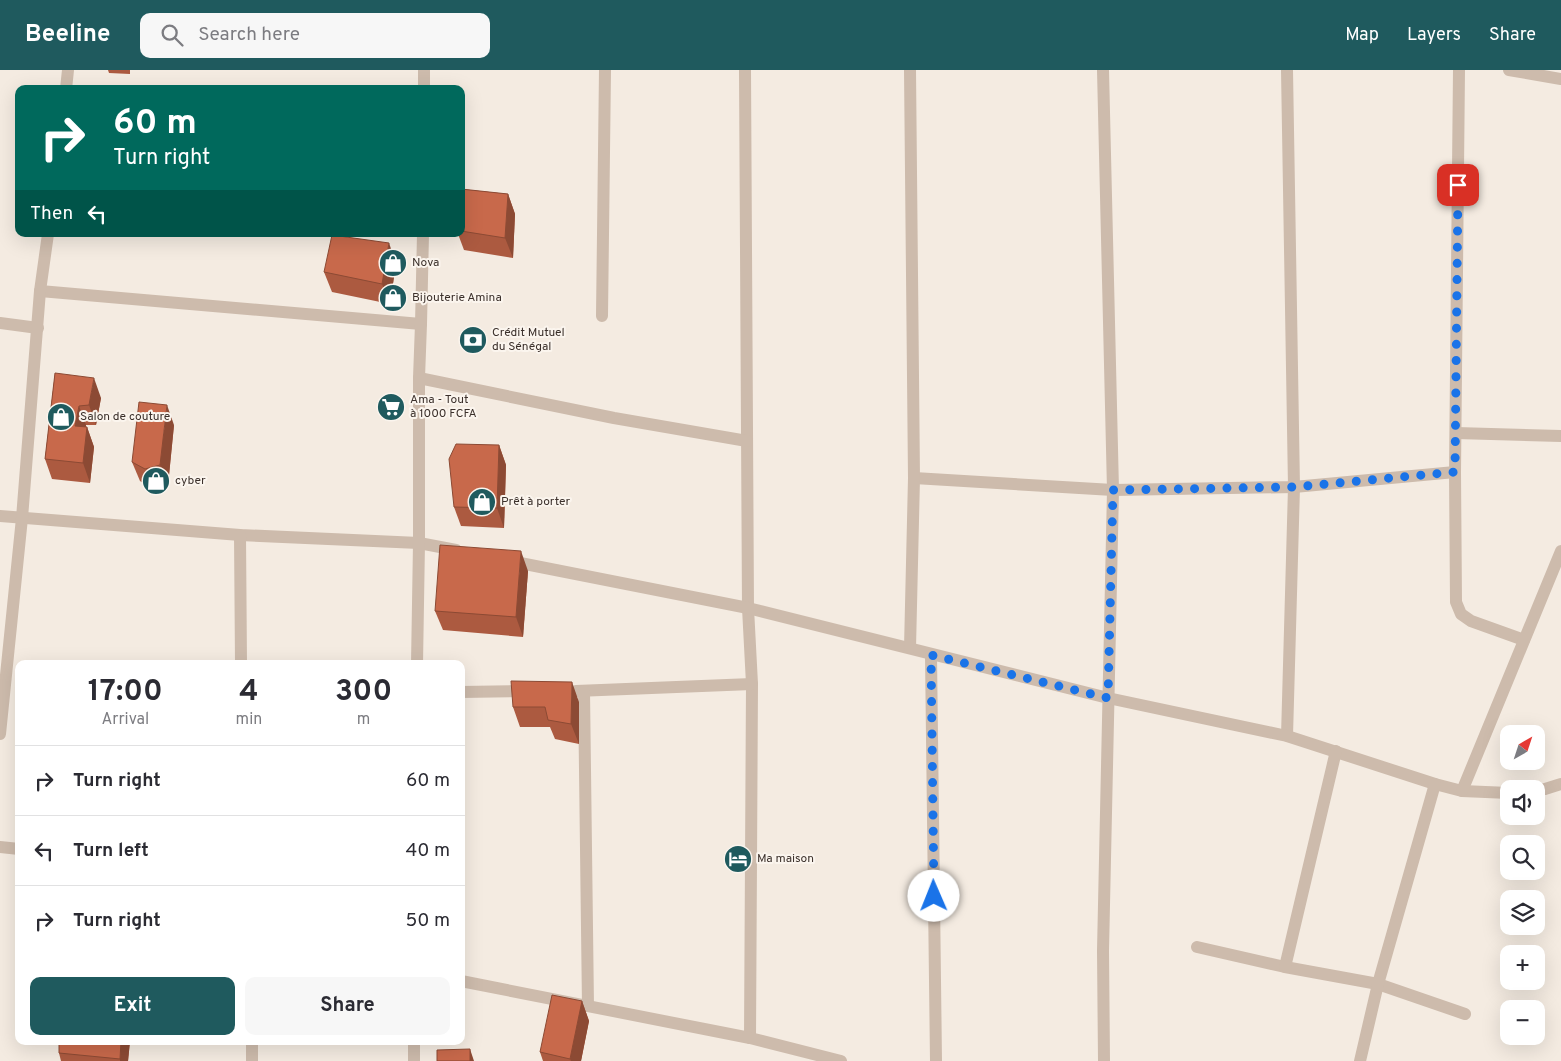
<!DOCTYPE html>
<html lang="en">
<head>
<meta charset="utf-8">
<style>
	:root { --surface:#fff; --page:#f7f7f7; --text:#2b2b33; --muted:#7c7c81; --line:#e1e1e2; --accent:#1f5a5e }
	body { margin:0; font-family:Overpass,sans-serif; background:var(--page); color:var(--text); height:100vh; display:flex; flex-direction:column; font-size:19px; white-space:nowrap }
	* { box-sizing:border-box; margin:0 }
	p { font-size:16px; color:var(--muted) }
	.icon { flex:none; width:28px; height:28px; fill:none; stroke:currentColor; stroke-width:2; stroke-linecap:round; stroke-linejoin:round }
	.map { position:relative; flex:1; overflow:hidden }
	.drawer { position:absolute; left:15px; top:590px; width:450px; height:385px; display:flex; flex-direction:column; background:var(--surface); border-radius:10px; box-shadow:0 5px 20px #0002 }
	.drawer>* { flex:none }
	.hud { position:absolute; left:15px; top:15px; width:450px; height:152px; border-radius:10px; box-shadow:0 5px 20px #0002; background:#00695c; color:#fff; overflow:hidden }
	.needle { width:32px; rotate:39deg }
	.fabs { position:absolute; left:1500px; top:655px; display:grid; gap:10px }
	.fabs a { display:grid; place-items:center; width:45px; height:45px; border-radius:10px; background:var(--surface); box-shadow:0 5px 20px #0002; font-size:25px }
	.pin { position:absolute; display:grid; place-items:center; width:42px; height:42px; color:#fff; margin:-21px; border-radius:10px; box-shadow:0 2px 8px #0006 }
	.me { position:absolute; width:55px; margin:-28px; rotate:359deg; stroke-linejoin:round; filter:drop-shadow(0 0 4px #0008) }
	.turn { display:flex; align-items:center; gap:18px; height:105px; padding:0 15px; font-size:22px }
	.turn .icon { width:65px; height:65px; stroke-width:2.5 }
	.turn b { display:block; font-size:35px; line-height:42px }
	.then { display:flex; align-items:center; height:48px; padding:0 15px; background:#0003; gap:10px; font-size:19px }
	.eta { display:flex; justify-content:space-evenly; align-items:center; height:85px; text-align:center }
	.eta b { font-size:30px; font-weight:700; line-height:35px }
	.primary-button { display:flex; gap:10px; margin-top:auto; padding:10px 15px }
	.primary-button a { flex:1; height:58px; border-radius:10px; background:var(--accent); color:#fff; font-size:20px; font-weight:700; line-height:58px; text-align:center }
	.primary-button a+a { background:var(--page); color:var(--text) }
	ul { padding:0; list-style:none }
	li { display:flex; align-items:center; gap:15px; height:70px; padding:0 15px; border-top:1px solid var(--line) }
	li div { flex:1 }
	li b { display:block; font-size:19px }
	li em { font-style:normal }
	header { display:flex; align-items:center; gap:30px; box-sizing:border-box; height:70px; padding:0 25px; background:var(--accent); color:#fff }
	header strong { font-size:24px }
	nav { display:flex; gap:28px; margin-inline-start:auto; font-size:18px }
	.search { width:350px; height:45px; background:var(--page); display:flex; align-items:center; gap:12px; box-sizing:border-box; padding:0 18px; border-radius:10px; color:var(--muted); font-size:19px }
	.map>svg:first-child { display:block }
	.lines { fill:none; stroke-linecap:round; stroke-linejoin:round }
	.minor { stroke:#cdbbac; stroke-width:12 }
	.wall { fill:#ac5a40 }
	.shaded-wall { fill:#8c4a34 }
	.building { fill:#c8694b; stroke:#8c4a34 }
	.route { stroke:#1a73e8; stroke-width:9; stroke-dasharray:0 16.2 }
	.labels { text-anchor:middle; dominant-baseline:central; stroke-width:4; stroke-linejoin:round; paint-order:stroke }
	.poi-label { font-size:12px; fill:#3b302b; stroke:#fbf5ee; text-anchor:start }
</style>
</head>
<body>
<header>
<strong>Beeline</strong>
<div class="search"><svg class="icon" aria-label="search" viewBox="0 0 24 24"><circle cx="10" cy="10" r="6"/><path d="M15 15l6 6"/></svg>Search here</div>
<nav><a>Map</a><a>Layers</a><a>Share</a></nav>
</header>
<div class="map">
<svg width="1561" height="991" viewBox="0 0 1561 991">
	<rect width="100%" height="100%" fill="#f4ebe1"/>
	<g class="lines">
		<g class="minor">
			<path d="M745,0L748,538L752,614L750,968"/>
			<path d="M1103,0L1113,420L1103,881L1104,991"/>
			<path d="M1287,0L1294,417L1287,666"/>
			<path d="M1459,0L1455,402L1456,532L1461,544L1471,551L1524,570"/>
			<path d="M1509,0L1561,9"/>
			<path d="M66,19L68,0"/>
			<path d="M424,19V0"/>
			<path d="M40,221L421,254"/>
			<path d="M602,246L605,0"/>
			<path d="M0,253L38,258"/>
			<path d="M419,308L614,348L747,371"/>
			<path d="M1456,363L1561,366"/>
			<path d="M914,408L1113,420L1294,417L1455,402"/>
			<path d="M0,446L240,465L419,473L456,480"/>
			<path d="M240,465L241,594"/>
			<path d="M510,491L748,538L1108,628L1287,666L1435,714L1462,721L1509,723"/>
			<path d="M910,578L914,408L910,0"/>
			<path d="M931,585L936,991"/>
			<path d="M417,594L419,473V308L421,254L423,164"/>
			<path d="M576,621L752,614"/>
			<path d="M584,621L588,936"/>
			<path d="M461,622L529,621"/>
			<path d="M0,664L22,448L40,221L48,164"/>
			<path d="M1536,720L1545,719L1561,714"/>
			<path d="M1462,721L1561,481"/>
			<path d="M0,777L19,779"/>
			<path d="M1197,877L1285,897L1378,914L1465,944"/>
			<path d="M1285,897L1336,681"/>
			<path d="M461,911L750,968L841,991"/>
			<path d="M252,971V991"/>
			<path d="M414,971V991"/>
			<path d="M1360,991L1378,914L1435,714"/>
		</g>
	</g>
	<g class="wall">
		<path d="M108,0H130V4L109,3Z"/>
		<path d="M461,119L508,124L515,144L513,188L464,180L458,164H461Z"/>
		<path d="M396,193L390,234L332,222L324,202Z"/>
		<path d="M55,303L101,328L96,355H86V357H87L94,377L90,413L52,409L45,389Z"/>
		<path d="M174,355L168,415L152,419L140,411L132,392Z"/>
		<path d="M499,375L506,395L504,458L461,456L454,437Z"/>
		<path d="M528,501L523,567L443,560L435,541Z"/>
		<path d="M579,632V674L555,669L550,657H520L513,637Z"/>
		<path d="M582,931L589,951L581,991H543L540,982Z"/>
		<path d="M130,971L128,991H61L59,983Z"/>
	</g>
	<g class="shaded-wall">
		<path d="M508,124L515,144L513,188L505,168Z"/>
		<path d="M389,173L396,193L390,234L382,214Z"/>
		<path d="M94,308L101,328L96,355L89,335Z"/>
		<path d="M167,335L174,355L168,415L160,395Z"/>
		<path d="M79,336L86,355L82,375L75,356Z"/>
		<path d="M87,357L94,377L90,413L83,393Z"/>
		<path d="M499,375L506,395L504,458L497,438Z"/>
		<path d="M521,481L528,501L523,567L516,547Z"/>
		<path d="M572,612L579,632V674L571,654Z"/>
		<path d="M582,931L589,951L581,991H571L570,989Z"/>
		<path d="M121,971H130L128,991H120V989Z"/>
		<path d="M470,979L474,991H470Z"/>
	</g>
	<g class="building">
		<path d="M461,119L508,124L505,168L461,161Z"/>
		<path d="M332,165L389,173L382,214L324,202Z"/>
		<path d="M55,303L94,308L89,335L79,336L75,356L87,357L83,393L45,389Z"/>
		<path d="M139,332L167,335L160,395L145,399L132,392Z"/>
		<path d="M456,374L499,375L497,438L454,437L449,389Z"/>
		<path d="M440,475L521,481L516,547L435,541Z"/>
		<path d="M511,611L572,612L571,654L548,650L545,637H513Z"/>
		<path d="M552,925L582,931L570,989L540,982Z"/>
		<path d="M59,971H121L120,989L59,983Z"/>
		<path d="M470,979V991H437V980Z"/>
	</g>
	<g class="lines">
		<path class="route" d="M934,826L931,585L1108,628L1113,420L1294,417L1455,402L1458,115"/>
	</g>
	<defs>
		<symbol id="shop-disc" viewBox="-11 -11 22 22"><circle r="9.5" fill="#1f5a5e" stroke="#fbf5ee"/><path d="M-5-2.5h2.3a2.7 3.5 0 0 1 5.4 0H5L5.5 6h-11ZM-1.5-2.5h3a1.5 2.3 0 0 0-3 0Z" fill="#fff"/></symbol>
		<symbol id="bank-disc" viewBox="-11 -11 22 22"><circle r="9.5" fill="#1f5a5e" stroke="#fbf5ee"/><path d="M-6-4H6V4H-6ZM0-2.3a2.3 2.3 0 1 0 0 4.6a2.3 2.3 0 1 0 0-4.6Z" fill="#fff"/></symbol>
		<symbol id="supermarket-disc" viewBox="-11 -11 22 22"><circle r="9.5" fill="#1f5a5e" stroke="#fbf5ee"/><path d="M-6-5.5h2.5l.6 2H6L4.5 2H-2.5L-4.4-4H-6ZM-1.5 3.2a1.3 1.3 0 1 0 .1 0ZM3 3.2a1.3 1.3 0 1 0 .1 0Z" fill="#fff"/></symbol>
		<symbol id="hotel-disc" viewBox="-11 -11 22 22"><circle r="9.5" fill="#1f5a5e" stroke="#fbf5ee"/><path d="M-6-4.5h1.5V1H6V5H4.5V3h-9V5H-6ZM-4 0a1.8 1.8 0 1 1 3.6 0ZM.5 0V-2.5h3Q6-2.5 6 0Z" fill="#fff"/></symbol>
	</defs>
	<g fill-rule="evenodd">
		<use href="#shop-disc" x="377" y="177" width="32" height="32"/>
		<use href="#shop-disc" x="377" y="212" width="32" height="32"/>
		<use href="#bank-disc" x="457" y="254" width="32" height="32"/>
		<use href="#supermarket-disc" x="375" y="321" width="32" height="32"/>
		<use href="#shop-disc" x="45" y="331" width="32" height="32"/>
		<use href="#shop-disc" x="140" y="395" width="32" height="32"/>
		<use href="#shop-disc" x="466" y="416" width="32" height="32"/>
		<use href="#hotel-disc" x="722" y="773" width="32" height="32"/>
	</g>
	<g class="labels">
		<g class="poi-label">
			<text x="412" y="193">Nova</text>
			<text x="412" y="228">Bijouterie Amina</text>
			<text x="492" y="263">Crédit Mutuel<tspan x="492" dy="14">du Sénégal</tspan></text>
			<text x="410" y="330">Ama - Tout<tspan x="410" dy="14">à 1000 FCFA</tspan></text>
			<text x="80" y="347">Salon de couture</text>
			<text x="175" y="411">cyber</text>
			<text x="501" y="432">Prêt à porter</text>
			<text x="757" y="789">Ma maison</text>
		</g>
	</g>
</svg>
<div class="fabs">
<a><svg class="needle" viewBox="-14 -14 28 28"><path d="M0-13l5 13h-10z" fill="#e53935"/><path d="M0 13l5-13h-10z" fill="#7c7c81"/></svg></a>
<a><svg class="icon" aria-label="sound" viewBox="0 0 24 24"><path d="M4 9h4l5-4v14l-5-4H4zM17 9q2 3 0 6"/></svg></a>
<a><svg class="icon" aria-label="search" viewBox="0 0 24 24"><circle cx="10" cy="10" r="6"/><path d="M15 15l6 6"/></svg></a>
<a><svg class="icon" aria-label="layers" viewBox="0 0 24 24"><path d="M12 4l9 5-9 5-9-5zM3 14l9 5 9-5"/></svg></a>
<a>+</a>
<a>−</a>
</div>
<div class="pin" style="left:1458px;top:115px;background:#d93025"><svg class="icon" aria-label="arrive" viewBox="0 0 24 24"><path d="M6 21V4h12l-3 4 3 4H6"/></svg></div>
<svg class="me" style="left:934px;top:826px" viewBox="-20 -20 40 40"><circle r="19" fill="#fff"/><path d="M0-13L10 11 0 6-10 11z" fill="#1a73e8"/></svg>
<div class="hud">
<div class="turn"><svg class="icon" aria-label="right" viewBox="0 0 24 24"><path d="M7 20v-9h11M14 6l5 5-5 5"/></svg><div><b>60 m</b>Turn right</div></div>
<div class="then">Then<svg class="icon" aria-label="left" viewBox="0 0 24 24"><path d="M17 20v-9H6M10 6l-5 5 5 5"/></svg></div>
</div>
<section class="drawer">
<div class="eta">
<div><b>17:00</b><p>Arrival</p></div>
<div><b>4</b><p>min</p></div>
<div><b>300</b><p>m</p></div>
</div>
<ul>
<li><svg class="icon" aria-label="right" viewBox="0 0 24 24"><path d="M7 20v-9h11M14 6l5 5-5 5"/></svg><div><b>Turn right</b></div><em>60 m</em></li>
<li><svg class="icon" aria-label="left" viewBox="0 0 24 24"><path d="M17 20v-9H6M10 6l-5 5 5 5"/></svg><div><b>Turn left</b></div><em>40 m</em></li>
<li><svg class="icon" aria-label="right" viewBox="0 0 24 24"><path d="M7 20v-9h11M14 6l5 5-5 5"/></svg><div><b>Turn right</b></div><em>50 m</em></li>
</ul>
<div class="primary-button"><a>Exit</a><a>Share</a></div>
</section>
</div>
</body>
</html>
